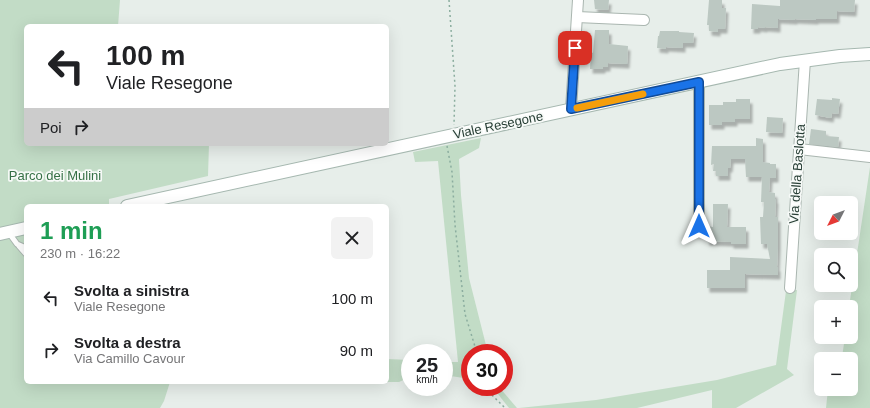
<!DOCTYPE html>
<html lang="it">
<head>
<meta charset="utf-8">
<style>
	:root { --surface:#fff; --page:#f2f2f2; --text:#202124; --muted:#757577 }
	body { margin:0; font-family:Helvetica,sans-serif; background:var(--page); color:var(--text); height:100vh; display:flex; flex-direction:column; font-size:15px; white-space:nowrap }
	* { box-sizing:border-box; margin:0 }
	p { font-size:13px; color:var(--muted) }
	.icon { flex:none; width:22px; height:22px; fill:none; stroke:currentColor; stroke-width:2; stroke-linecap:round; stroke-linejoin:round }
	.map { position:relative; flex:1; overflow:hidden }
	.details { position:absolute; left:24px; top:204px; width:365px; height:180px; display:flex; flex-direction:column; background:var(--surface); border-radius:6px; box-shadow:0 4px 16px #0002 }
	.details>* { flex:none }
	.guide { position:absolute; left:24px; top:24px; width:365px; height:122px; border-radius:6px; box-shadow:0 4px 16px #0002; background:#fff; color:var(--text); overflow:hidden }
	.needle { width:26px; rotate:228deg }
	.tools { position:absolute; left:814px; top:196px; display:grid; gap:8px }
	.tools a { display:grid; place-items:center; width:44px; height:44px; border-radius:6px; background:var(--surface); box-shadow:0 4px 16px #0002; font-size:20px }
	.speed { position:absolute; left:401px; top:344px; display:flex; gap:8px; font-size:20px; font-weight:700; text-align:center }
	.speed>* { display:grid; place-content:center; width:52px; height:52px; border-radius:50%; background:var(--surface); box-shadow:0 4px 16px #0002; line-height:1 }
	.speed small { font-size:10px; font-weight:400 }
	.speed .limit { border:6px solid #d22; background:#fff; color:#111 }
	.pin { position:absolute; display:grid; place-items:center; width:34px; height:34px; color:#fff; margin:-17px; border-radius:8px; box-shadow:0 2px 6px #0006 }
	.me { position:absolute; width:44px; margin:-22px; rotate:0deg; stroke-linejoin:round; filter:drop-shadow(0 0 3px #0008) }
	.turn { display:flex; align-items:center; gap:14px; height:84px; padding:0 16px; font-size:18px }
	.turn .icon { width:52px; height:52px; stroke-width:2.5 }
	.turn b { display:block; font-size:28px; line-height:34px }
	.then { display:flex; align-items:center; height:38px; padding:0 16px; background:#0003; gap:8px; font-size:15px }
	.round { display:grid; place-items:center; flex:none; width:42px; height:42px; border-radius:6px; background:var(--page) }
	.head { display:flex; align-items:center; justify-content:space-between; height:68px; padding:0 16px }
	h1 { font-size:24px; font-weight:700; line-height:30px; color:#1e9e55 }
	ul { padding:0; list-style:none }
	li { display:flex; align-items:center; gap:12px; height:52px; padding:0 16px }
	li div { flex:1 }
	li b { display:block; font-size:15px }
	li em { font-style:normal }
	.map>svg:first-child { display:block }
	.green { fill:#c2dcc6 }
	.building { fill:#bcc8c2; filter:url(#shadow) }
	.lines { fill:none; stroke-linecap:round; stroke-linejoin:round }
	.lane-casing { stroke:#aab6b0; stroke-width:7 }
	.street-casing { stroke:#aab6b0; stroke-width:12 }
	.secondary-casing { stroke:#a6b8b0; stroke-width:14 }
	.path { stroke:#8bad9f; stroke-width:1.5; stroke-dasharray:2 3; stroke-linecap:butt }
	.lane { stroke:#fff; stroke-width:5 }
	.street { stroke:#fff; stroke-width:10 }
	.secondary { stroke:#fff; stroke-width:12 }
	.route-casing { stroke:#114b97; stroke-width:10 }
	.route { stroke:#1a73e8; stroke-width:7 }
	.slow { stroke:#f59e0b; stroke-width:7 }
	.labels { text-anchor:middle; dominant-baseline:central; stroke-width:3.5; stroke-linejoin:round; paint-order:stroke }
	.street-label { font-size:13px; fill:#273e35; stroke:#f7faf8 }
	.park-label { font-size:13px; fill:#367046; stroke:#f7faf8 }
</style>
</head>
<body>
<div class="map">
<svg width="870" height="408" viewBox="0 0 870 408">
	<defs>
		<filter id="shadow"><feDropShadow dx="2.5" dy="4.5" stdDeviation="1" flood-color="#0004"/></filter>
	</defs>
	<rect width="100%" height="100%" fill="#e7eeea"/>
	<g class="green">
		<path d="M0,0H120L118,26H26V144H209L208,176L109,199V206H26V382H170L164,401L160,408H0Z"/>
		<path d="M481,138L479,148L459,159L461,195L469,278L488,353H470V379L444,375V362H458L438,161L415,162L413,152Z"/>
		<path d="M870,167V408H826L828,389H851V359H839L842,357L845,337H851V307H849Z"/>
		<path d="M797,290L787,369L794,375L736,408H712V390L637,408H519L596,400L717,380L776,365L786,291Z"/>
		<path d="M387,359L410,360V377L399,382H387Z"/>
		<path d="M493,387H499L517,408H509L501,398Z"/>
	</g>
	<g class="building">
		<path d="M594,0H609L608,10L595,9Z"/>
		<path d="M709,0H722V8H726L725,29H718V32L709,31V25H707Z"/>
		<path d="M780,0H855L854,12L837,11V19H816V20L795,19V20L778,19V28L765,27V28L758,27V29H751L752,4L780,6Z"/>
		<path d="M595,30H609V44L628,46L627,64L608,63V67H603V69H590L591,52L593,53Z"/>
		<path d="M660,31H679V32L694,33L693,43H683V48L666,47V49L657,48L658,36H659Z"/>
		<path d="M832,98L840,99L838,114L832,113L831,118L815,115L817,99L832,100Z"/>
		<path d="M736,99H750V119H735V122H722V125H709V105H723V102H736Z"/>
		<path d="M767,117L783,118L782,133L766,132Z"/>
		<path d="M811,129L826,131V136L839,137L838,147L809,144Z"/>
		<path d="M756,138L763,139V162L770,163V164H776V178H770L769,192L775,193V199H776L775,217H778V245L777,267H778V275L745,274V288H707V270H730V257L770,259L767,244H761L760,217H763L764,202H761L762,177H746L745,159H731L730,168H728V176H716V171H713L714,164L711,165L712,146H756Z"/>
		<path d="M713,204H728L727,227H746V244H731V242L707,241V226L713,227Z"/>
	</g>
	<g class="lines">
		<defs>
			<g id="lane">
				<path d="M9,233L17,244L26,248"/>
				<path d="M19,246L26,254"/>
			</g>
			<g id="street">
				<path d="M577,17L644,20"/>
				<path d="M571,109L578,0"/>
				<path d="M799,149L870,157"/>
				<path d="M699,227V82"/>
				<path d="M790,288L805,60"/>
			</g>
			<g id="secondary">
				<path d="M127,206L780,64L840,56L870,54"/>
				<path d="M0,234L26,228"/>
			</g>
		</defs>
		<use href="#lane" class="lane-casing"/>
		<use href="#street" class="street-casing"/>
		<use href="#secondary" class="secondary-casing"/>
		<g class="path">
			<path d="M449,0L455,86L454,125"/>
			<path d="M447,146L452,172L455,225L465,314L477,353"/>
			<path d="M486,387L490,393L505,408"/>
		</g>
		<use href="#lane" class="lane"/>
		<use href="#street" class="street"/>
		<use href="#secondary" class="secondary"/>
	</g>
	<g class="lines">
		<defs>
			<path id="route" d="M575,48L571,109L699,82V226"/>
		</defs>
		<use href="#route" class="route-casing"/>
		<use href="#route" class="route"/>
		<path class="slow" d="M577,108L643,94"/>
	</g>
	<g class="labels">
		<g class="street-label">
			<text transform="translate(498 125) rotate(-12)">Viale Resegone</text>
			<text transform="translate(797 174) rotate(-86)">Via della Baslotta</text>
		</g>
		<g class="park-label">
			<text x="55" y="175">Parco dei Mulini</text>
		</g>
	</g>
</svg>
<div class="tools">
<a><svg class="needle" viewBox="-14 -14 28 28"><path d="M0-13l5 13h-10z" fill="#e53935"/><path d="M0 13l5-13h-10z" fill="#757577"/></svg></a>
<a><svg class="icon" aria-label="search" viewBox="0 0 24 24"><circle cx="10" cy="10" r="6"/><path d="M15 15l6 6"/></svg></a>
<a>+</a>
<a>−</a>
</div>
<div class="speed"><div>25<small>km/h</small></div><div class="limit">30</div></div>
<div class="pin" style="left:575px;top:48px;background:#d93025"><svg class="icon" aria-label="arrive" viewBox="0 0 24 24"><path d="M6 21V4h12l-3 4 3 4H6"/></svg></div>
<svg class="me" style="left:699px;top:226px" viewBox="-20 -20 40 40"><path d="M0-17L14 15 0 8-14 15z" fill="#1a73e8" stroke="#fff" stroke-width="4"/></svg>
<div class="guide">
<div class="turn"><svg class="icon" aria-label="left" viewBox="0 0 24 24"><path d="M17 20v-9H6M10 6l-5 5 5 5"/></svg><div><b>100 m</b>Viale Resegone</div></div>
<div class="then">Poi<svg class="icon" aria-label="right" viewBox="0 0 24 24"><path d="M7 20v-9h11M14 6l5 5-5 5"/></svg></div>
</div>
<section class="details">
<div class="head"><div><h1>1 min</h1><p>230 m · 16:22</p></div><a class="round"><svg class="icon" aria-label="close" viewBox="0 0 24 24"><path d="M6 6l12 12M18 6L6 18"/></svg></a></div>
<ul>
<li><svg class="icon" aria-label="left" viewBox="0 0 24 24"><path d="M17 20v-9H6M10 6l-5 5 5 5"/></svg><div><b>Svolta a sinistra</b><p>Viale Resegone</p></div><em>100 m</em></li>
<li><svg class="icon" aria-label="right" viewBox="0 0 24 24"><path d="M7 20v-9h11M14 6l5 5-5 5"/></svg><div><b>Svolta a destra</b><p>Via Camillo Cavour</p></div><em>90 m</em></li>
</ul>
</section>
</div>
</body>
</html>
